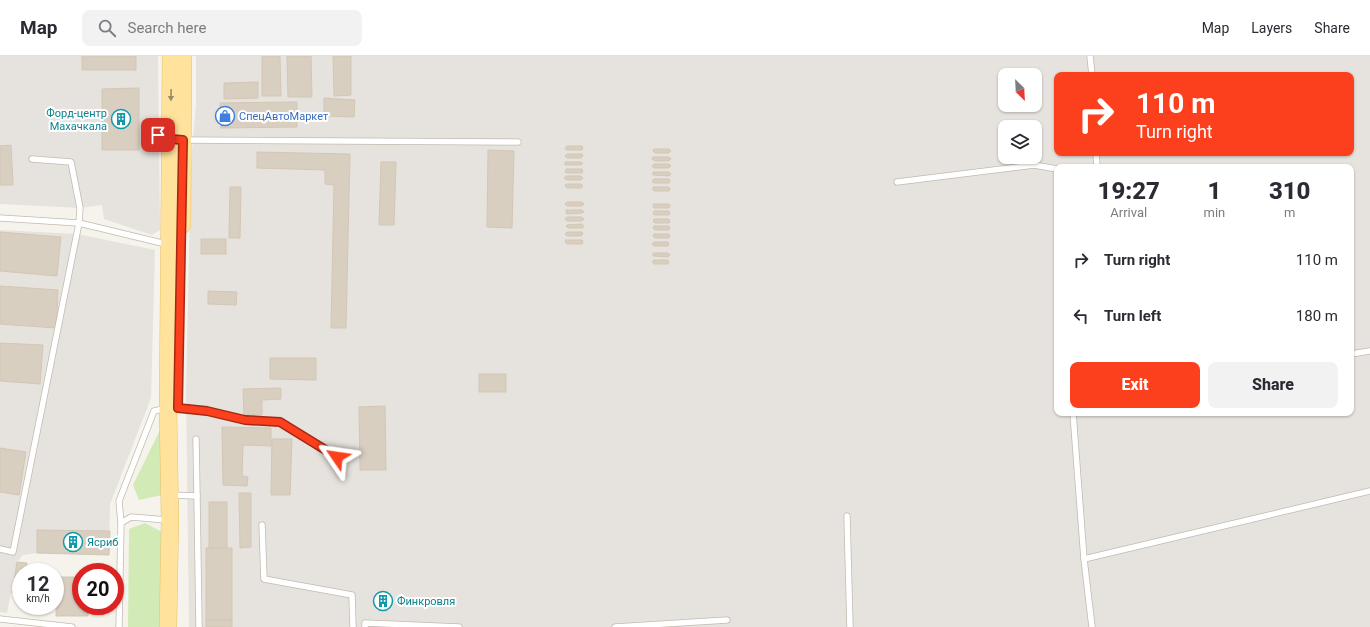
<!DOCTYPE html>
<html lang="en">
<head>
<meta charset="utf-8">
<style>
	:root { --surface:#fff; --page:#f2f2f3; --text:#2b2b33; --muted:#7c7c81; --line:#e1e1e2; --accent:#fc3f1d }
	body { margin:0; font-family:Roboto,sans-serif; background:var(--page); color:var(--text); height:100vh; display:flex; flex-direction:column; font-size:15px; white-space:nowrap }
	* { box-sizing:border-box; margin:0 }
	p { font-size:13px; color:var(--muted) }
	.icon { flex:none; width:22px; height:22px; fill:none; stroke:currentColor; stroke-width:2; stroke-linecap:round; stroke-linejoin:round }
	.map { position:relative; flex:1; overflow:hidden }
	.details { position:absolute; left:1054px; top:108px; width:300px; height:252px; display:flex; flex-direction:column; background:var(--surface); border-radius:8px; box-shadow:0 1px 3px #0004 }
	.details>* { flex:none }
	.top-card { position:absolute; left:1054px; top:16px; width:300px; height:84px; border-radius:8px; box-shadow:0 1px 3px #0004; background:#fc3f1d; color:#fff; overflow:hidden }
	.needle { width:26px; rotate:156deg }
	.buttons { position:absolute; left:998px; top:12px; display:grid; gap:8px }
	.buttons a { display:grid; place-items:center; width:44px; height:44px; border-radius:8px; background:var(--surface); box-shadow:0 1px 3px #0004; font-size:20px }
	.speed { position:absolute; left:12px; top:507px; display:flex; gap:8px; font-size:20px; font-weight:700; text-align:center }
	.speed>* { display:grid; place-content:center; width:52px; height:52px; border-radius:50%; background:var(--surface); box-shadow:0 1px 3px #0004; line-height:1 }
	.speed small { font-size:10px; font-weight:400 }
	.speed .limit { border:6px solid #d22; background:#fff; color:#111 }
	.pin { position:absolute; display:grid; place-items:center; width:34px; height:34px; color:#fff; margin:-17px; border-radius:8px; box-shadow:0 2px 6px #0006 }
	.me { position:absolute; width:44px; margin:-22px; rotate:302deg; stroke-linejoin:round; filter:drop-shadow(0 0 3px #0008) }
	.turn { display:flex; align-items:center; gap:14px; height:84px; padding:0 16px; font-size:18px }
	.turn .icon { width:52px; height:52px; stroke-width:2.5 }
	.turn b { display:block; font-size:28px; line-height:34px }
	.eta { display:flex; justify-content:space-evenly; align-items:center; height:68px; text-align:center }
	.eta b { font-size:24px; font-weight:800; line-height:28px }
	.primary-button { display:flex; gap:8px; margin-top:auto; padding:8px 16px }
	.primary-button a { flex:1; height:46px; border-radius:8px; background:var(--accent); color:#fff; font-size:16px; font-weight:800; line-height:46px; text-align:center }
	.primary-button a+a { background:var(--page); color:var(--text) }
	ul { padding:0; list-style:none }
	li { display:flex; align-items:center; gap:12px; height:56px; padding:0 16px }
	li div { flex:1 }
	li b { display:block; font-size:15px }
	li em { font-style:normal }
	header { display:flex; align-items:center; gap:24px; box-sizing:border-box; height:56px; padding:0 20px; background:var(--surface); border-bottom:1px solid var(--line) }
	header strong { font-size:19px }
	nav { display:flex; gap:22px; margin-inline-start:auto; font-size:14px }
	.search { width:280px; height:36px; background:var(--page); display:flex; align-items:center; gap:10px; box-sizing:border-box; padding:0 14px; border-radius:8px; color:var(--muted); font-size:15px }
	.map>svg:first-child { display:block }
	.industrial { fill:#e6e2dd; fill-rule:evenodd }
	.green { fill:#d2eab5 }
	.building { fill:#d8cfc1; stroke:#d3c7b4 }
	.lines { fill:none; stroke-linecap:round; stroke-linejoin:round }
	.service-casing { stroke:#c2bbae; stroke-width:7 }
	.primary-casing { stroke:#e6c16a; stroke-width:18 }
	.service { stroke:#fff; stroke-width:5.5 }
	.primary { stroke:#ffe39c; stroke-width:17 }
	.oneway { fill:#9c8c66 }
	.route-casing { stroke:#a42913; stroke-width:10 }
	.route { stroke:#fc3f1d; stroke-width:7 }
	.labels { text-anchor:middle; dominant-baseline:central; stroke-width:4; stroke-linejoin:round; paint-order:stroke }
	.culture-label { font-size:11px; fill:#0d838f; stroke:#fff; text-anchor:start }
	.shop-label { font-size:11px; fill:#366cbe; stroke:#fff; text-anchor:start }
</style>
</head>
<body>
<header>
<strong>Map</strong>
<div class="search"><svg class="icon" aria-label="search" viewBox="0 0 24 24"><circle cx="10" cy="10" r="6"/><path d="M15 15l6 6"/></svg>Search here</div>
<nav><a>Map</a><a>Layers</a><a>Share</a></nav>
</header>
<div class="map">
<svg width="1370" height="571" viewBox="0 0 1370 571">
	<rect width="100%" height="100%" fill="#f6f3ec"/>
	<g class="industrial">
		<path d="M0,0H158L160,174L152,179L104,163L102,149L80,152L0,148Z"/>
		<path d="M196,0H1370V571H189L186,336L191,107L196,48ZM1005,19H1035V49H1005ZM1057,19H1351V97H1057ZM1005,71H1035V101H1005ZM1057,111H1351V357H1057Z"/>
		<path d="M0,174L77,178L155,194L151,342L110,448L109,499L37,497L23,499L17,506L7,557L0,556Z"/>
	</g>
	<g class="green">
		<path d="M162,370V439L139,444L133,429Z"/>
		<path d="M145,467L162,476V571H128L129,473Z"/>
	</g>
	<g class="building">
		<rect x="82" y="0" width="54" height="14"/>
		<path d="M262,0H280L281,40H262Z"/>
		<path d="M287,0H311L312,41H288Z"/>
		<path d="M333,0H351V39L334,40Z"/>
		<path d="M258,26V42L224,43V27Z"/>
		<path d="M139,32V94H102V33Z"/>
		<path d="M324,42L355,44L354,61L324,60Z"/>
		<path d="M297,46V71L221,72L220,47Z"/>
		<path d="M11,89L13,129H0V90Z"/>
		<path d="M567,90H582L583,93L581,94H567L565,93Z"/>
		<path d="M654,93H669L671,95L669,97H655L653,95Z"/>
		<path d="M488,94L514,95L512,172L487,171Z"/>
		<path d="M257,96L350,98L346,272H331L334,129L325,128V114L257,112Z"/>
		<path d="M567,98H582L583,100L581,102H567L565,100Z"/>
		<path d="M653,101H669L671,103L669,105H655L652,103Z"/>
		<path d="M381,106H396L394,169H379Z"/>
		<path d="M565,106H581L583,107L581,109H565Z"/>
		<path d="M654,108H669L671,110L669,112H654L652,110Z"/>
		<path d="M566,113H582L583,115L582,117H567L565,116Z"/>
		<path d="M653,116H669L671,118L669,120L655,119H653Z"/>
		<path d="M566,120H581L583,122L581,124H567L564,122Z"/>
		<path d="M654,123H669L670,125L669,127H654L652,125Z"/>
		<path d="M566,128H581L583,130L581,132H567L565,130Z"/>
		<path d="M230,131H241L240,182H229Z"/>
		<path d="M653,131H669L670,133L669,135H654L653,134Z"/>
		<path d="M567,146H582L584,148L582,150H567L565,148Z"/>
		<path d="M653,148H669L670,150L669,152H655L653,151Z"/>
		<path d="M566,154H582L584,156L582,157L567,158L566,157Z"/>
		<path d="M654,155H669L670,158L669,159H655L653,158Z"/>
		<path d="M567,161H582L584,163L582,165H567L565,163Z"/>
		<path d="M654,163H669L670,166L669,167H655L653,165Z"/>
		<path d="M582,168L584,171L582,172H568L566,170L567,169Z"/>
		<path d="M654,170H669L670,173L668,174H655L653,172Z"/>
		<path d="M0,176L61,181L57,220L0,215Z"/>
		<path d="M567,176H582L583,178L581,180H567L565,178Z"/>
		<path d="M654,178H669L670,181L668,182H655L653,180Z"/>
		<rect x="201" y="183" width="25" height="15"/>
		<path d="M565,184H582L583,186L582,188H567L566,187Z"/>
		<path d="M654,186H668L669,189L668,190H654L652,188Z"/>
		<path d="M653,197H668L670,199L668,201L654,200H653Z"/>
		<path d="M654,204H668L669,207L668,208H654L652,206Z"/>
		<path d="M0,230L58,234L56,272L0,268Z"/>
		<path d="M208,235L237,236L236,249L208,248Z"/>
		<path d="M0,287L43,289L40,328L0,325Z"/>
		<path d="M270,302H316V324L270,323Z"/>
		<rect x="479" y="318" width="27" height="18"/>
		<path d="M281,332V343L262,344V359H244L243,333Z"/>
		<path d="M385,350L386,414H360L359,351Z"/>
		<path d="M222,371L271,372V390L243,389L242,420L248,421L247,430L223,429Z"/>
		<path d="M272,383H292L290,439H271Z"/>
		<path d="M0,392L26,396L19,439L0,436Z"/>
		<path d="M239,437H251V491L240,492Z"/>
		<rect x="209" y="446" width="18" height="46"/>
		<path d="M37,474L110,475L109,499L37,497Z"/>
		<rect x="206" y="492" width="26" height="72"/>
		<path d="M17,506L27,507L26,516H21V538L12,537Z"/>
		<path d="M57,521H81V550H88V560H56Z"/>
		<path d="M376,540L390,541V550L375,549Z"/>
		<rect x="206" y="564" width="26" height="7"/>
	</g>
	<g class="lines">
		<defs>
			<g id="service">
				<path d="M1090,0L1092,19"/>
				<path d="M146,75L168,83"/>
				<path d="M185,84L518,86"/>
				<path d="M1096,97L1097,111"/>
				<path d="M897,126L1034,109L1057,113"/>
				<path d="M0,162L79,167L170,189L182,190"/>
				<path d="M1351,298L1370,295"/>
				<path d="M1073,357L1084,503L1092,571"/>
				<path d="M196,383L197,440"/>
				<path d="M171,439L197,440L199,571"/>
				<path d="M847,460L850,571"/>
				<path d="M121,467L119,445L154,355L168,352H178L207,355L245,364L280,365L337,401"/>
				<path d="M262,469L264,523L352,539L353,571"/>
				<path d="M0,493L13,496L79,167L80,152L71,106L32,103"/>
				<path d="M1084,503L1370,435"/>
				<path d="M0,563L72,571"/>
				<path d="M119,571L121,467L131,461L167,464"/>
				<path d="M365,571V567L459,571"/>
				<path d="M615,571L727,564"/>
			</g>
			<g id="primary">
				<path d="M182,169L183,0"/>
				<path d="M168,571L170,464L168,352L171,0"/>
			</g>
		</defs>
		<use href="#service" class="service-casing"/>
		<use href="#primary" class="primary-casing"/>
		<use href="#service" class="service"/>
		<use href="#primary" class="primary"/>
	</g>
	<defs><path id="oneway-solid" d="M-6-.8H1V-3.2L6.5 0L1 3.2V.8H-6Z"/></defs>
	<use class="oneway" href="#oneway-solid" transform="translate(171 39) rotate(91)"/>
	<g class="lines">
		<defs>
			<path id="route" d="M158,79L170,83L183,84L178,352L207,355L245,364L280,366L337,401"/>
		</defs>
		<use href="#route" class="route-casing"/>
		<use href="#route" class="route"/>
	</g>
	<defs>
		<symbol id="shop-ring" viewBox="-11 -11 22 22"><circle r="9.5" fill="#fff" stroke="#3f7fe0" stroke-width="1.5"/><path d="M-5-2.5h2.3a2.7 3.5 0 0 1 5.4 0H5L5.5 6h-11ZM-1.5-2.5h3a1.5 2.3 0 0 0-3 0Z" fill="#3f7fe0"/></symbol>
		<symbol id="building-ring" viewBox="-11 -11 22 22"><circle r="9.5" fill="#fff" stroke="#0f9aa8" stroke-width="1.5"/><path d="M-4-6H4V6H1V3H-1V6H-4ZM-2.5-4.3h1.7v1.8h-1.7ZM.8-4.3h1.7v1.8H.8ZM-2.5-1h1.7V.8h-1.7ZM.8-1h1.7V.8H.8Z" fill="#0f9aa8"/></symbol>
	</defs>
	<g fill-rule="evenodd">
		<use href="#shop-ring" x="214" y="49" width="22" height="22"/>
		<use href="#building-ring" x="110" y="52" width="22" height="22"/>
		<use href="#building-ring" x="62" y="475" width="22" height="22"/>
		<use href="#building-ring" x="372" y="534" width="22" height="22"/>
	</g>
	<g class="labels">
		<g class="culture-label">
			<text x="107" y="57" text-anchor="end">Форд-центр<tspan x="107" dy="13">Махачкала</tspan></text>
			<text x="87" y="486">Ясриб</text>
			<text x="397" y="545">Финкровля</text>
		</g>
		<g class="shop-label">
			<text x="239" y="60">СпецАвтоМаркет</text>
		</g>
	</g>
</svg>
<div class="buttons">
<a><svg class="needle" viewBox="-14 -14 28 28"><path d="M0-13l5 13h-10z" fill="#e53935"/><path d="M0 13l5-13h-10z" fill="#7c7c81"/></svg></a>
<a><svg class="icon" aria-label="layers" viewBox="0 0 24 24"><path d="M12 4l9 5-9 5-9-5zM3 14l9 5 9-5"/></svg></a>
</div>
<div class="speed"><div>12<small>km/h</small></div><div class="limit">20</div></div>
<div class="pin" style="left:158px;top:79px;background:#d93025"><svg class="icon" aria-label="arrive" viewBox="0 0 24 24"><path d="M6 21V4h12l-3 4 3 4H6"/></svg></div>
<svg class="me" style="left:337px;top:401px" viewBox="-20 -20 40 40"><path d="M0-17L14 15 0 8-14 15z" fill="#fc3f1d" stroke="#fff" stroke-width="4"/></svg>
<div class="top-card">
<div class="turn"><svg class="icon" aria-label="right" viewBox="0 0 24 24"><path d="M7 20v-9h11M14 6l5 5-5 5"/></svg><div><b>110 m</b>Turn right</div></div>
</div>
<section class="details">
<div class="eta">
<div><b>19:27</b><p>Arrival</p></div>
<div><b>1</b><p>min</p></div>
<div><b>310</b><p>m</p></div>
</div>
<ul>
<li><svg class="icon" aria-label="right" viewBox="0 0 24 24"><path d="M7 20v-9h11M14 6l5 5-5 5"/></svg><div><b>Turn right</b></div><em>110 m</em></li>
<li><svg class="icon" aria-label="left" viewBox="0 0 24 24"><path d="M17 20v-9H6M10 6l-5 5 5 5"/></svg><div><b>Turn left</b></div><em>180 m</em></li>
</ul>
<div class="primary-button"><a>Exit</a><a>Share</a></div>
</section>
</div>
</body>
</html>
